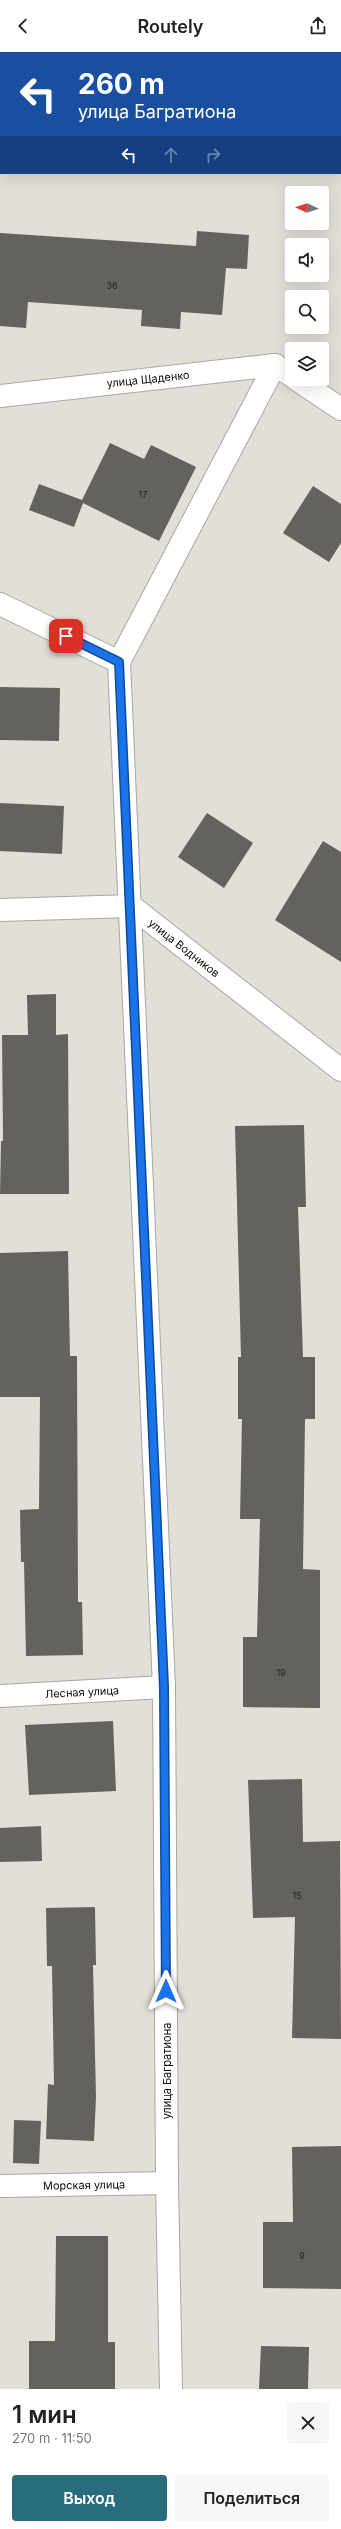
<!DOCTYPE html>
<html lang="ru">
<head>
<meta charset="utf-8">
<style>
	:root { --surface:#fff; --page:#f6f6f6; --text:#222; --muted:#767676; --accent:#296c7e }
	body { margin:0; font-family:Inter,sans-serif; background:var(--page); color:var(--text); height:100vh; display:flex; flex-direction:column; font-size:15px; white-space:nowrap }
	* { box-sizing:border-box; margin:0 }
	p { font-size:13px; color:var(--muted) }
	.icon { flex:none; width:22px; height:22px; fill:none; stroke:currentColor; stroke-width:2; stroke-linecap:round; stroke-linejoin:round }
	.map { position:relative; height:2337px; overflow:hidden }
	.sheet { display:flex; flex-direction:column; background:var(--surface); flex:1 }
	.sheet>* { flex:none }
	.top-card { position:absolute; left:0px; top:0px; width:341px; height:122px; box-shadow:0 4px 16px #0002; background:#1a4fa0; color:#fff; overflow:hidden }
	.needle { width:26px; rotate:273deg }
	.fabs { position:absolute; left:285px; top:134px; display:grid; gap:8px }
	.fabs a { display:grid; place-items:center; width:44px; height:44px; border-radius:4px; background:var(--surface); box-shadow:0 4px 16px #0002; font-size:20px }
	.pin { position:absolute; display:grid; place-items:center; width:34px; height:34px; color:#fff; margin:-17px; border-radius:8px; box-shadow:0 2px 6px #0006 }
	.me { position:absolute; width:44px; margin:-22px; rotate:0deg; stroke-linejoin:round; filter:drop-shadow(0 0 3px #0008) }
	.turn { display:flex; align-items:center; gap:14px; height:84px; padding:0 12px; font-size:18px }
	.turn .icon { width:52px; height:52px; stroke-width:2.5 }
	.turn b { display:block; font-size:28px; line-height:34px }
	.lanes { display:flex; align-items:center; height:38px; padding:0 12px; background:#0003; justify-content:center; gap:20px; direction:ltr }
	.lanes .off { opacity:.35 }
	.round { display:grid; place-items:center; flex:none; width:42px; height:42px; border-radius:4px; background:var(--page) }
	.summary { display:flex; align-items:center; justify-content:space-between; height:68px; padding:0 12px }
	h1 { font-size:24px; font-weight:600; line-height:30px }
	.button { display:flex; gap:8px; margin-top:auto; padding:8px 12px }
	.button a { flex:1; height:46px; border-radius:4px; background:var(--accent); color:#fff; font-size:16px; font-weight:600; line-height:46px; text-align:center }
	.button a+a { background:var(--page); color:var(--text) }
	header { display:flex; justify-content:space-between; align-items:center; height:52px; padding:0 12px; background:var(--surface); font-size:18px; font-weight:600 }
	.map>svg:first-child { display:block }
	.building { fill:#64625c }
	.lines { fill:none; stroke-linecap:round; stroke-linejoin:round }
	.street-casing { stroke:#aaa7a1; stroke-width:24 }
	.street { stroke:#fff; stroke-width:22 }
	.route-casing { stroke:#114b97; stroke-width:10 }
	.route { stroke:#1a73e8; stroke-width:7 }
	.labels { text-anchor:middle; dominant-baseline:central; stroke-width:3; stroke-linejoin:round; paint-order:stroke }
	.number-label { font-size:9px; fill:#23221e }
	.street-label { font-size:11px; fill:#0d0c0a; stroke:#fff }
</style>
</head>
<body>
<header><svg class="icon" aria-label="back" viewBox="0 0 24 24"><path d="M15 5l-7 7 7 7"/></svg>Routely<svg class="icon" aria-label="share" viewBox="0 0 24 24"><path d="M12 15V3M7 8l5-5 5 5M5 13v7h14v-7"/></svg></header>
<div class="map">
<svg width="341" height="2337" viewBox="0 0 341 2337">
	<rect width="100%" height="100%" fill="#e2dfd8"/>
	<g class="building">
		<path d="M197,179L249,183L247,217L226,216L222,263L181,260L180,277L141,274L142,258L28,250L26,276L0,274V181L196,194Z"/>
		<path d="M110,391L144,407L151,393L196,415L159,489L83,451L74,475L29,458L39,432L82,448Z"/>
		<path d="M313,434L341,452V491L329,510L283,481Z"/>
		<path d="M0,635L60,636L59,689L0,688Z"/>
		<path d="M0,751L64,754L62,802L0,799Z"/>
		<path d="M207,761L253,791L224,836L178,805Z"/>
		<path d="M323,789L341,800V910L275,868Z"/>
		<path d="M56,942V983L68,982L69,1142H0L1,1089H3L2,983H28L27,943Z"/>
		<path d="M304,1073L306,1155H298L303,1305H315V1367H305L303,1517L320,1518V1656L243,1655V1585H257L260,1467H240L242,1367H238V1305H241L235,1074Z"/>
		<path d="M68,1199L70,1304H77L78,1550H82L83,1603L26,1604L24,1510H21L20,1458L39,1457L40,1345H0V1201Z"/>
		<path d="M113,1669L116,1739L29,1743L25,1673Z"/>
		<path d="M302,1727L303,1790L340,1789L341,1987L292,1986L295,1865L253,1866L248,1728Z"/>
		<path d="M41,1774L42,1809L0,1810V1776Z"/>
		<path d="M95,1855L96,1913H93L96,2045L94,2089L46,2087L48,2032L54,2033L52,1914H47L46,1856Z"/>
		<path d="M14,2068L41,2069L39,2112L13,2111Z"/>
		<path d="M341,2094V2237L263,2236V2170H293L292,2095Z"/>
		<path d="M56,2184H108V2290H115V2337H29V2289H55Z"/>
		<path d="M261,2294L309,2295L308,2337H259Z"/>
	</g>
	<g class="lines">
		<defs>
			<g id="street">
				<path d="M296,327L341,357"/>
				<path d="M0,344L275,313L292,324"/>
				<path d="M0,552L119,610L164,1635L167,2131L171,2337"/>
				<path d="M119,610L275,313"/>
				<path d="M0,858L131,854L341,1018"/>
				<path d="M0,1644L164,1635"/>
				<path d="M0,2134L167,2131"/>
			</g>
		</defs>
		<use href="#street" class="street-casing"/>
		<use href="#street" class="street"/>
	</g>
	<g class="lines">
		<defs>
			<path id="route" d="M66,584L119,610L164,1635L166,1939"/>
		</defs>
		<use href="#route" class="route-casing"/>
		<use href="#route" class="route"/>
	</g>
	<g class="labels">
		<g class="number-label">
			<text x="112" y="233">36</text>
			<text x="143" y="442">17</text>
			<text x="281" y="1620">19</text>
			<text x="297" y="1843">15</text>
			<text x="302" y="2203">9</text>
		</g>
		<g class="street-label">
			<text transform="translate(148 327) rotate(-6)">улица Щаденко</text>
			<text transform="translate(184 896) rotate(38)">улица Водников</text>
			<text transform="translate(82 1640) rotate(-3)">Лесная улица</text>
			<text transform="translate(167 2019) rotate(-90)">улица Багратиона</text>
			<text transform="translate(84 2133) rotate(-1)">Морская улица</text>
		</g>
	</g>
</svg>
<div class="fabs">
<a><svg class="needle" viewBox="-14 -14 28 28"><path d="M0-13l5 13h-10z" fill="#e53935"/><path d="M0 13l5-13h-10z" fill="#767676"/></svg></a>
<a><svg class="icon" aria-label="sound" viewBox="0 0 24 24"><path d="M4 9h4l5-4v14l-5-4H4zM17 9q2 3 0 6"/></svg></a>
<a><svg class="icon" aria-label="search" viewBox="0 0 24 24"><circle cx="10" cy="10" r="6"/><path d="M15 15l6 6"/></svg></a>
<a><svg class="icon" aria-label="layers" viewBox="0 0 24 24"><path d="M12 4l9 5-9 5-9-5zM3 14l9 5 9-5"/></svg></a>
</div>
<div class="pin" style="left:66px;top:584px;background:#d93025"><svg class="icon" aria-label="arrive" viewBox="0 0 24 24"><path d="M6 21V4h12l-3 4 3 4H6"/></svg></div>
<svg class="me" style="left:166px;top:1939px" viewBox="-20 -20 40 40"><path d="M0-17L14 15 0 8-14 15z" fill="#1a73e8" stroke="#fff" stroke-width="4"/></svg>
<div class="top-card">
<div class="turn"><svg class="icon" aria-label="left" viewBox="0 0 24 24"><path d="M17 20v-9H6M10 6l-5 5 5 5"/></svg><div><b>260 m</b>улица Багратиона</div></div>
<div class="lanes"><svg class="icon" aria-label="left" viewBox="0 0 24 24"><path d="M17 20v-9H6M10 6l-5 5 5 5"/></svg><svg class="icon off" aria-label="ahead" viewBox="0 0 24 24"><path d="M12 20V5M6 11l6-6 6 6"/></svg><svg class="icon off" aria-label="right" viewBox="0 0 24 24"><path d="M7 20v-9h11M14 6l5 5-5 5"/></svg></div>
</div>
</div>
<section class="sheet">
<div class="summary"><div><h1>1 мин</h1><p>270 m · 11:50</p></div><a class="round"><svg class="icon" aria-label="close" viewBox="0 0 24 24"><path d="M6 6l12 12M18 6L6 18"/></svg></a></div>
<div class="button"><a>Выход</a><a>Поделиться</a></div>
</section>
</body>
</html>
